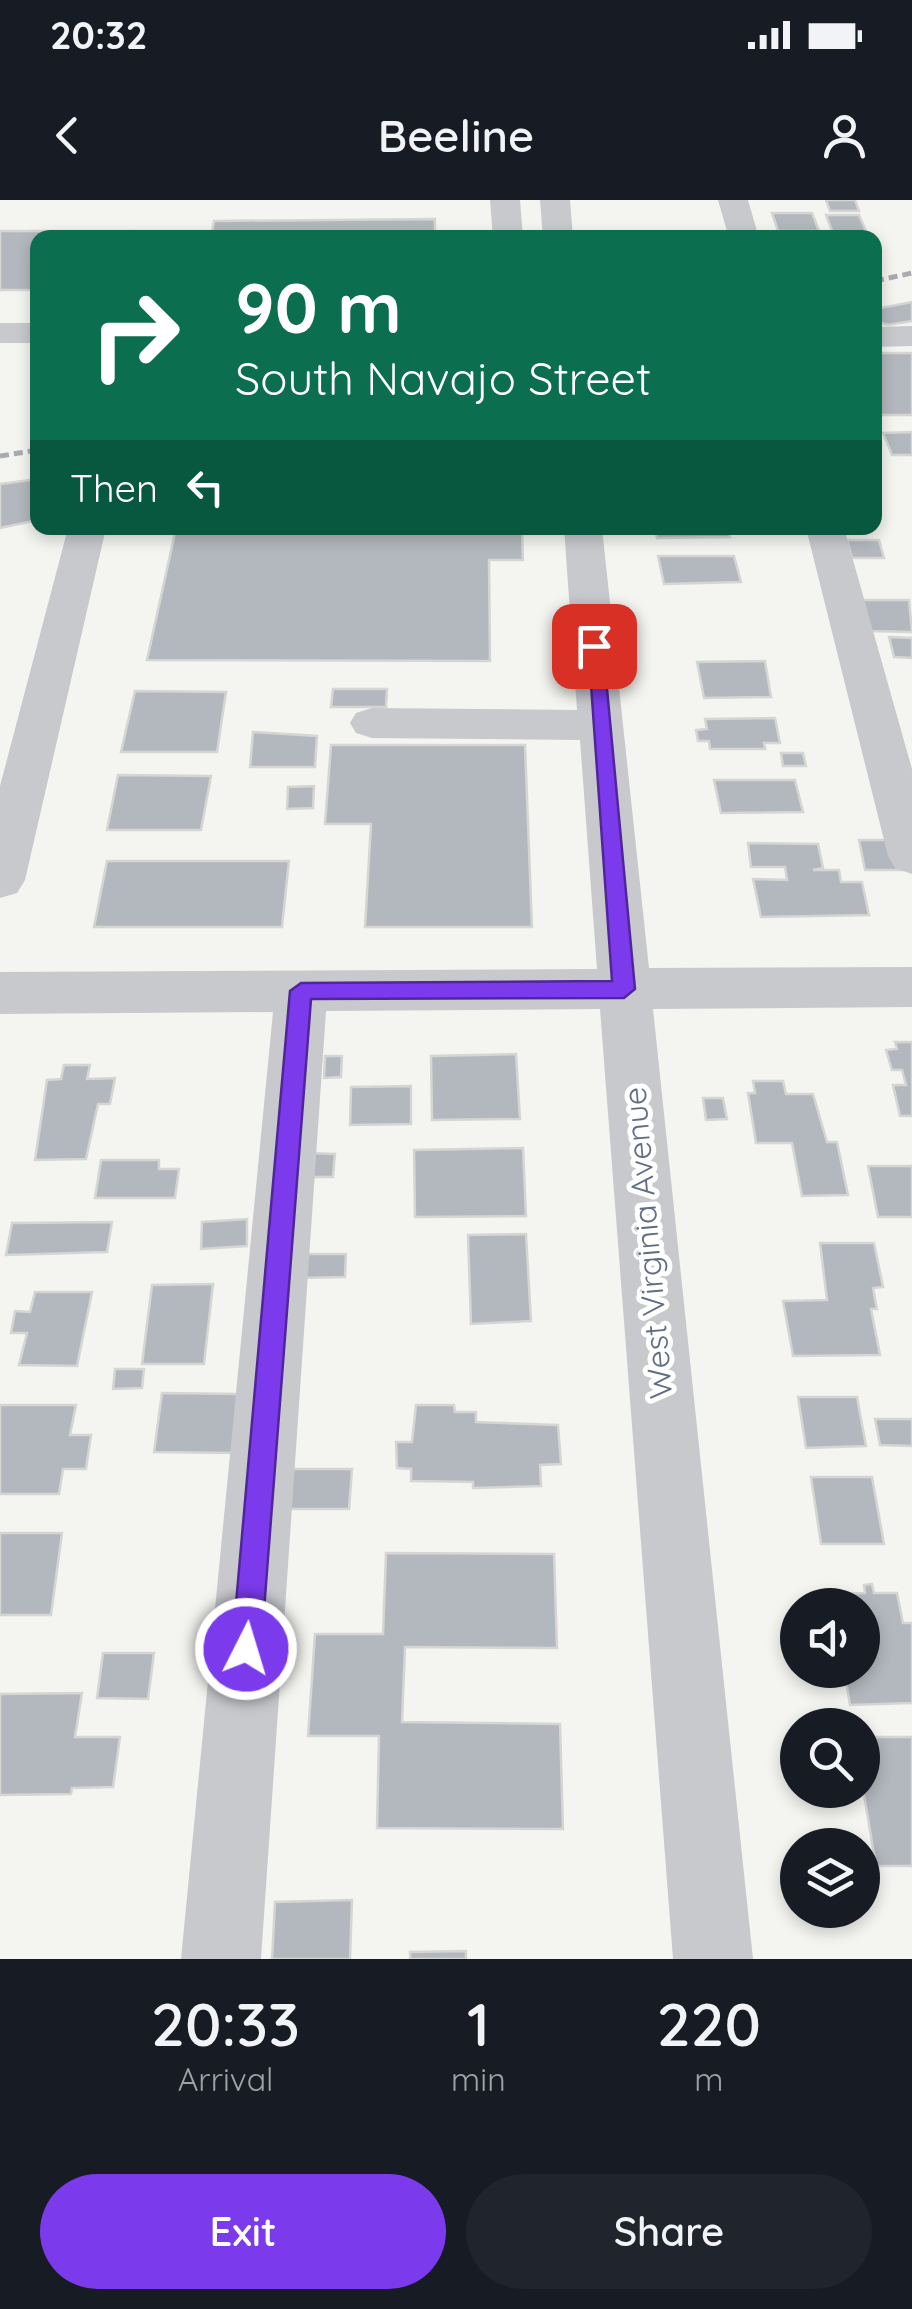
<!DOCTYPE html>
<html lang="en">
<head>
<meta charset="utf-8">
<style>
	:root { --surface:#171b24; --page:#20242c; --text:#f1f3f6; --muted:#9ea1a6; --accent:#7c3aed }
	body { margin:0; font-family:Quicksand,sans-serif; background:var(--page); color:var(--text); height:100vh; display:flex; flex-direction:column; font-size:38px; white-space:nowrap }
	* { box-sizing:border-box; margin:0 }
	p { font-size:32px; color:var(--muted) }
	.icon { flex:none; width:55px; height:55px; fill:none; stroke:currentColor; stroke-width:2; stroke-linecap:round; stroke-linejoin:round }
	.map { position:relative; height:1759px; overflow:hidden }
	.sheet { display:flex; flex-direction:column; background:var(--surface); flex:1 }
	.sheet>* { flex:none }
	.top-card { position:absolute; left:30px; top:30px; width:852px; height:305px; border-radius:20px; box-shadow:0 5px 15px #0003; background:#0b6e4f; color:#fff; overflow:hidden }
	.buttons { position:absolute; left:780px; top:1388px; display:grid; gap:20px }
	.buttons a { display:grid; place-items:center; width:100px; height:100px; border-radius:50%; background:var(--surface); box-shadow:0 5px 15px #0003; font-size:50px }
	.pin { position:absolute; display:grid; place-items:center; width:85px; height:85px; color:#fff; margin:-42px; border-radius:20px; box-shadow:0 5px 15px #0006 }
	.me { position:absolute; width:110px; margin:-55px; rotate:5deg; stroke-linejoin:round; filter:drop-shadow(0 0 8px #0008) }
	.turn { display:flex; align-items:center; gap:35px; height:210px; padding:0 40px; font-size:45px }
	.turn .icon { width:130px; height:130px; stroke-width:2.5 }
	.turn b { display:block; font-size:70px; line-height:85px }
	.then { display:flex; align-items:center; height:95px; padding:0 40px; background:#0003; gap:20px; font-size:38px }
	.eta { display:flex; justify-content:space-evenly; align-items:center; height:170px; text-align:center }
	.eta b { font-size:60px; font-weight:600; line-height:70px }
	.action { display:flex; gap:20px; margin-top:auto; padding:20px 40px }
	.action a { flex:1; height:115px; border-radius:60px; background:var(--accent); color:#fff; font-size:40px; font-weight:600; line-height:115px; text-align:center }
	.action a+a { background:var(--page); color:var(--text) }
	.status { display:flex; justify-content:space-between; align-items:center; height:70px; padding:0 50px; background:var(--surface); direction:ltr }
	.status svg { height:28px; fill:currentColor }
	header { display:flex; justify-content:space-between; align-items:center; height:130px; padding:0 40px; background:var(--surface); font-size:45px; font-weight:600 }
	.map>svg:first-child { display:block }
	.building { fill:#b3b8be; stroke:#d5d6d3; stroke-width:2.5 }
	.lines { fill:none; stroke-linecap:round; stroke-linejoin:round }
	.minor { fill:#c7c9cd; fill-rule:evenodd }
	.rail { stroke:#a8abb2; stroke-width:5; stroke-dasharray:9 5; stroke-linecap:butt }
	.route { fill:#7c3aed; stroke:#51269a; stroke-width:2.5 }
	.labels { text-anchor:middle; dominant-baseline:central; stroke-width:10; stroke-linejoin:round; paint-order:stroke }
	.street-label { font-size:32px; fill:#616d84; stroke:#fff }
</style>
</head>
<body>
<div class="status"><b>20:32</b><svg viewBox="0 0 49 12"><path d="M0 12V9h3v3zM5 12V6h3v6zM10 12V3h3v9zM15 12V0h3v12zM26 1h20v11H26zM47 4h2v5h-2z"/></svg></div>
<header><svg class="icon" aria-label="back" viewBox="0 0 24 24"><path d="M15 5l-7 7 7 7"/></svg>Beeline<svg class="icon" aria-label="person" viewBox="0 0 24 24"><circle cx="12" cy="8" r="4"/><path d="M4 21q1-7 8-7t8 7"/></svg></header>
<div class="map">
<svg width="912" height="1759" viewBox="0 0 912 1759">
	<rect width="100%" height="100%" fill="#f4f5f0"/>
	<g class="building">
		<path d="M826,0H855L859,11H830Z"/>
		<path d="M772,13H812L819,31H778Z"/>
		<path d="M826,15H859L868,36H834Z"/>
		<path d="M435,19V38H211L214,21Z"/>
		<path d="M0,31H130L127,38H38V90H0Z"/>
		<path d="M130,31H212L211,38H127Z"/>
		<path d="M912,102V121L888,125L875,121V109Z"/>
		<rect x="875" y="153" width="37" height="62"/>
		<path d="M912,232V255H892L883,233Z"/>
		<path d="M38,279V320L0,328V284Z"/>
		<path d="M176,328H522L523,360H489L490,461L147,460Z"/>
		<path d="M655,328H728L730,337L657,338Z"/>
		<path d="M847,340H879L884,358H852Z"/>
		<path d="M658,356H734L741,382L664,384Z"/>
		<path d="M860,400H909L912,432L868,431Z"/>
		<path d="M889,437L912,438V458L894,457Z"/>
		<path d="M765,461L771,497L704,498L697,462Z"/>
		<path d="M333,489H387L386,507H331Z"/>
		<path d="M135,491L226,492L217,552H121Z"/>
		<path d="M775,518L780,543H764L765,549H710L709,541H698L696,530L707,529L705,519Z"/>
		<path d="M253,532L317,536L315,567H250Z"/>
		<path d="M331,545H525L532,727H365L371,624H325Z"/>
		<path d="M781,553H803L806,566H783Z"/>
		<path d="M118,575L211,576L201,630H107Z"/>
		<path d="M714,580H795L803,612L721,613Z"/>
		<path d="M314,586L313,608L287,609L288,587Z"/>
		<path d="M859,640H898L905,670H865Z"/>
		<path d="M748,643L818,644L823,668L813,670H839L841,682H862L869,715L761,717L753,679L787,680L785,667H751Z"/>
		<path d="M107,661H289L282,727H94Z"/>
		<path d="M895,842H912V916H900L893,885H906L902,870H892L886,850L897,849Z"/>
		<path d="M516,854L520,919L432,920L431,856Z"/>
		<path d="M325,856H342L341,877L324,878Z"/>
		<path d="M64,865H90L87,879L115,878L110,904H98L86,959L35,960L47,880L61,879Z"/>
		<path d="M753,881H783L786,894H813L827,942H837L848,995L802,996L792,943H756L748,893H755Z"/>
		<path d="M411,886V924L350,925L351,887Z"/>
		<path d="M703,898H723L727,919L706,920Z"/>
		<path d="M523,948L526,1016L415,1017L414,950Z"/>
		<path d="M309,953L335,954L333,977H306Z"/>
		<path d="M101,960H159V969H179L175,998H95Z"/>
		<path d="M868,966H912V1017H878Z"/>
		<path d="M247,1019V1046L201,1049L202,1022Z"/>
		<path d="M112,1022L107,1052L6,1055L12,1023Z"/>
		<path d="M526,1034L531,1121L471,1124L468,1035Z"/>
		<path d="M820,1043H874L883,1087L873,1088L877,1109H871L880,1155L793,1156L783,1101L827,1100Z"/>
		<path d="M300,1054H346L345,1077L298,1078Z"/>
		<path d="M213,1084L204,1164H142L152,1085Z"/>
		<path d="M35,1092H92L77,1166L19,1165L27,1133H11L15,1111L30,1112Z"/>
		<path d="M115,1169H144L142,1188L113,1189Z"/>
		<path d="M162,1193L242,1194L235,1253L154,1252Z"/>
		<path d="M798,1197H857L866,1246L806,1248Z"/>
		<path d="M0,1205H76L70,1235H91L86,1269H63L59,1294H0Z"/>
		<path d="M416,1205H454L455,1212H476V1222L558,1225L561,1264L540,1265L541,1286L473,1288V1282L411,1281V1269L397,1268L396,1242H412Z"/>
		<path d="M875,1219H912V1246L880,1245Z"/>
		<path d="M292,1269H352L349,1309H289Z"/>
		<path d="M811,1277H872L884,1344H821Z"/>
		<path d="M0,1333H62L51,1415H0Z"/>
		<path d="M386,1353L554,1354L557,1448L405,1447L402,1522L560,1524L563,1629L377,1628L379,1536H308L315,1434H383Z"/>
		<path d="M872,1384L874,1393H897L903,1423H912V1503L850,1505L844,1470H862V1405H833L831,1394L865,1393L864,1385Z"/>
		<path d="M103,1453H154L148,1499L97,1498Z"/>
		<path d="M82,1493L75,1537H120L113,1587L72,1588L71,1594L0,1595V1494Z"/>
		<path d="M862,1537H912V1666H876L862,1583Z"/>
		<path d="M352,1700L350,1759H272L275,1702Z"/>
		<path d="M466,1751V1759H410V1752Z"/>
	</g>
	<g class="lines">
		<g class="minor">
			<path d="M490,0H520L523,38H493Z"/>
			<path d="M540,0H570L573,38H543Z"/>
			<path d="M718,0H748L759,38H729Z"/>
			<rect x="0" y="123" width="38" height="20"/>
			<path d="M912,126V146L875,147V127Z"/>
			<path d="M68,328H106L25,680L17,693L0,698V586Z"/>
			<path d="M564,328H602L649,768L912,767V807L653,809L753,1759H673L600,809L326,811L261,1759H181L273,812L0,814V772L597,769L580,540L372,538L356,533L350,523L356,513L372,508L577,510Z"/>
			<path d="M806,328H844L912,569V674L895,668L888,656Z"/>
		</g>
		<g class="rail">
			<path d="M875,81L912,73"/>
			<path d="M0,256L38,250"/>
		</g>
	</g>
	<path class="route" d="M588,442L603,446L635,789L624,798L311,799L261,1449L257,1460L246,1464L236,1460L232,1449L290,791L301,783L612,781Z"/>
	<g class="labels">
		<g class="street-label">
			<text transform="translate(647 1043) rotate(-95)">West Virginia Avenue</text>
		</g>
	</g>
</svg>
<div class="buttons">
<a><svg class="icon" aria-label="sound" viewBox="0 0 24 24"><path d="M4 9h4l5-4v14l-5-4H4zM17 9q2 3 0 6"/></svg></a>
<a><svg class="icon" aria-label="search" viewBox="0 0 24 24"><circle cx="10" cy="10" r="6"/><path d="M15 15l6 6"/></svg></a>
<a><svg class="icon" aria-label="layers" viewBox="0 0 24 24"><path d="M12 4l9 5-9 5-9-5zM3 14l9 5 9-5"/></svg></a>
</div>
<div class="pin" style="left:594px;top:446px;background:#d93025"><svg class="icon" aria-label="arrive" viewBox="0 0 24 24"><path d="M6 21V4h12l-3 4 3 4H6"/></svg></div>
<svg class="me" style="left:246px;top:1449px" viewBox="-20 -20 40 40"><circle r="17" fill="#7c3aed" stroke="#fff" stroke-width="3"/><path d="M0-11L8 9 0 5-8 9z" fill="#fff"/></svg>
<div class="top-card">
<div class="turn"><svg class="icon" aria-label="right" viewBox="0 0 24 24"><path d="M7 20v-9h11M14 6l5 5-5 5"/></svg><div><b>90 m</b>South Navajo Street</div></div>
<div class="then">Then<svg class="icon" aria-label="left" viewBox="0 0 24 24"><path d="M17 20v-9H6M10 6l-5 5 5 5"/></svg></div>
</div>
</div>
<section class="sheet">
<div class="eta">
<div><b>20:33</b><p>Arrival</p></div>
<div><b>1</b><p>min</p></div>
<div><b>220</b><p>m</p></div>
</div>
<div class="action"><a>Exit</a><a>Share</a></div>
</section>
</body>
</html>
